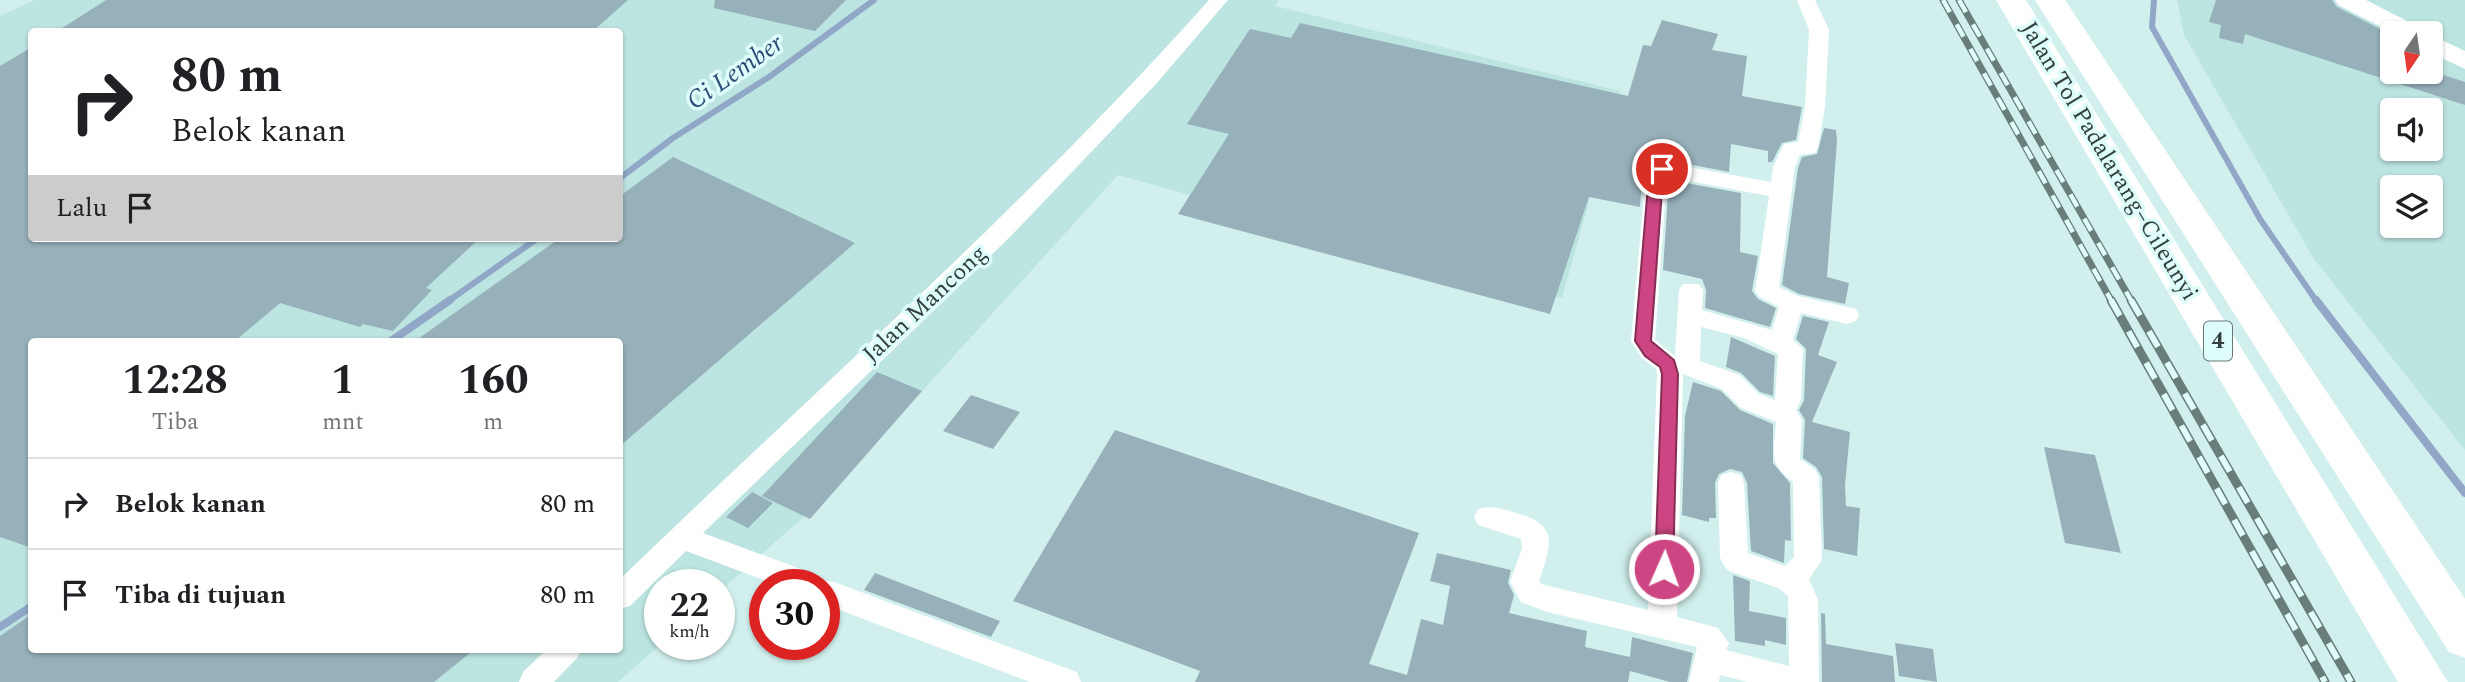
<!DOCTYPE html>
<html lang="id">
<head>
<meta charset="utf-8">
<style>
	:root { --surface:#fff; --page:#f2f2f2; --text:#202124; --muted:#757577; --line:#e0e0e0 }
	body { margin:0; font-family:Spectral,serif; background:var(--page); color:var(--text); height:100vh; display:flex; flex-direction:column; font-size:26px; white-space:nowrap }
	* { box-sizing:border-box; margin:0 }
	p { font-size:23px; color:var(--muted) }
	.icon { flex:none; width:38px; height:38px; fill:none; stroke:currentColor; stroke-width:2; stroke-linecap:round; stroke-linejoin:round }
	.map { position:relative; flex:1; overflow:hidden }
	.sheet { position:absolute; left:28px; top:338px; width:595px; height:315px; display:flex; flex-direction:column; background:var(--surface); border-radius:7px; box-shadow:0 2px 5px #0004 }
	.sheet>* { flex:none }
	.guide { position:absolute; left:28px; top:28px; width:595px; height:214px; border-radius:7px; box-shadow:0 2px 5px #0004; background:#fff; color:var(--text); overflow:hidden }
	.needle { width:46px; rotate:193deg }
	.buttons { position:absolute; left:2380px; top:21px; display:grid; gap:14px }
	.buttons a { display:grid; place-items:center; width:63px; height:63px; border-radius:7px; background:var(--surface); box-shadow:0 2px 5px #0004; font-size:35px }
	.speed { position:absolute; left:644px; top:569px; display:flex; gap:14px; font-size:35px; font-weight:700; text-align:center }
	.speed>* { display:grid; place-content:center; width:91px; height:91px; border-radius:50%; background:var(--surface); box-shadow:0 2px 5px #0004; line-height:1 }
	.speed small { font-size:18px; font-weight:400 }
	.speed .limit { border:10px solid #d22; background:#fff; color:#111 }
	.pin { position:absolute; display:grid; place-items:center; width:60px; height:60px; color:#fff; margin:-30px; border:4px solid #fff; border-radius:50%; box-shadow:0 2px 7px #0007 }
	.me { position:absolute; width:77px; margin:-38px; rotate:2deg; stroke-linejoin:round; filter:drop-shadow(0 0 5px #0008) }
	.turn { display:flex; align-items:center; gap:24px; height:147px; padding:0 28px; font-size:32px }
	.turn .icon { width:91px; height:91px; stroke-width:2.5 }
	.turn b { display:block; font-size:49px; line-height:60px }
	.then { display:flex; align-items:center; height:66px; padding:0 28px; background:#0003; gap:14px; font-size:26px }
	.eta { display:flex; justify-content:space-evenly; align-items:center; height:119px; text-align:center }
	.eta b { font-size:42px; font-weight:700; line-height:49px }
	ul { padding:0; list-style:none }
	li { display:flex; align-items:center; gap:21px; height:91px; padding:0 28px; border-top:2px solid var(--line) }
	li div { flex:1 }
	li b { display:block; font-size:26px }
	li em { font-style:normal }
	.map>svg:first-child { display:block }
	.built { fill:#bce4e1; fill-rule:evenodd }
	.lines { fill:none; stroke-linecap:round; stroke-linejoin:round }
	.stream-far1 { stroke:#90a7c8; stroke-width:6 }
	.stream { stroke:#90a7c8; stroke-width:8 }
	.building { fill:#97b1bb }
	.minor { fill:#fff; fill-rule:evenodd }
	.tertiary { fill:#fff; fill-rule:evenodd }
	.motorway { fill:#fff; fill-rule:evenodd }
	.rail-far1-casing { stroke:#697d7b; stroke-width:7 }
	.rail-casing { stroke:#697d7b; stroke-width:9 }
	.rail-far1 { stroke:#defdfa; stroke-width:4.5; stroke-dasharray:14; stroke-linecap:butt }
	.rail { stroke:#defdfa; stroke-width:6; stroke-dasharray:18; stroke-linecap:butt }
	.route { fill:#cd4582; stroke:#852d54; stroke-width:2 }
	.labels { text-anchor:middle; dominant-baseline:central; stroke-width:7; stroke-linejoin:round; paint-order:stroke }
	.shield { fill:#defdfa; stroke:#667977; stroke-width:2 }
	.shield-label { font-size:23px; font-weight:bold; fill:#33403f }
	.street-label { font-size:24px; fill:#33403f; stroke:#defdfa }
	.water-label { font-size:26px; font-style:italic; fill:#2a4a77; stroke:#defdfa }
</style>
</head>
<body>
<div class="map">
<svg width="2465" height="682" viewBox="0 0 2465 682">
	<rect width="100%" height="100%" fill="#d1f0ed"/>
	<g class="built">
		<path d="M35,0H1279L1275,6L1620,91L1562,298L1118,175L827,496L719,592V584H660L661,644L618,682H0V16ZM32,32H620V238H32ZM32,341H620V649H32Z"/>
		<path d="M2177,0H2465V450L2314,259L2184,35ZM2392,33H2431V72H2392ZM2392,110H2431V149H2392ZM2392,187H2431V226H2392Z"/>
	</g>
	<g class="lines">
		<g class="stream-far1">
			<path d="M2154,0L2152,27L2260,219L2317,302"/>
			<path d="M620,178L673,138L769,77L874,0"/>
			<path d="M447,302L538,238"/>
		</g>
		<g class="stream">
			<path d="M2316,300L2465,493"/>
			<path d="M391,341L450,300"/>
			<path d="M0,627L32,606"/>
		</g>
	</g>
	<g class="building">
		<path d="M106,0H628L592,32H56Z"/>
		<path d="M715,0H846L815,31L714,8Z"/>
		<path d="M2216,0H2332L2337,7L2392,35V72H2434L2465,82V105L2245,34L2243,44L2219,38L2221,25L2209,22Z"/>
		<path d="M1662,20L1718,34L1712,50L1747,56L1742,96L1802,107L1796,140L1782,143L1772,162H1768V151L1731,144L1729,172L1662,159L1648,163L1643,171L1640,207L1589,197L1550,314L1178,214L1229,134L1187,124L1250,29L1291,38L1300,23L1628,96L1643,45L1651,46Z"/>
		<path d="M32,47V238H480L426,288L432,290L393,331L363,324L360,327L280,303L235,341H32V548L0,537V66Z"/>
		<path d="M1824,128L1836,130L1837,140L1827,277L1849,283L1845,304L1799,294L1782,285L1798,168L1802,157L1817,154Z"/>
		<path d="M673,157L855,243L620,446V341H415L560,238H620V196Z"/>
		<path d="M1669,180L1741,193L1740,252L1758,256L1752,291L1758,299L1776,308L1770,327L1705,308L1706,290L1702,279L1663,270Z"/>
		<path d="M1803,316L1829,322L1818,355L1837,362L1812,422L1850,432L1845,485L1846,506L1860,508L1857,556L1824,549L1822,477L1816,467L1803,458L1805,420L1799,410L1804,400L1806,349L1796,339Z"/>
		<path d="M1731,337L1775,356L1773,396L1760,392L1741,373L1726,367Z"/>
		<path d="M877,372L922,391L810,519L762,496Z"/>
		<path d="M1693,382L1721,391L1740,410L1773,424V463L1790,483L1791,541L1785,540L1784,563L1751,551L1747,483L1742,472L1730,469L1719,474L1715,483L1716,518H1709V522L1682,515L1685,416Z"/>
		<path d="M971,395L1020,412L993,449L943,431Z"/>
		<path d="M1115,430L1419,533L1369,664L1407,675L1421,619L1443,625L1450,586L1430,581L1437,553L1511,570L1508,583L1514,595L1509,613L1587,631L1585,647L1630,657L1632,637L1693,653L1687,682H1670L1630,671L1628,682H1195L1200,671L1013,601Z"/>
		<path d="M2044,447L2095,455L2121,553L2065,543Z"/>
		<path d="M752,492L773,503L748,528L726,517Z"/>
		<path d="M875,573L1000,621L991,637L864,590Z"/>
		<path d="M1733,575L1750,581L1749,611L1786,618V645L1765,640V646L1735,641Z"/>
		<path d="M1821,613L1825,614L1826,644L1893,656L1895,682H1822Z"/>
		<path d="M32,614V649H475L434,682H0V636Z"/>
		<path d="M1895,643L1933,649L1937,682L1899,676Z"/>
	</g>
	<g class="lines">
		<g class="minor">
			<path d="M1209,0H1228L1156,84L1010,237L703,533L817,575L819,580L834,582L1077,672L1081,682H1030L824,604V584H775L686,551L630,606L620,609V579C818,388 1025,206 1209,0Z"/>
			<path d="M1797,0H1815L1829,30L1825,107L1818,148L1815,153L1800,155L1795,167L1779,287L1798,296L1856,309L1859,315L1856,321L1847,324L1801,313L1793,340L1803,349L1801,400L1796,410L1802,420L1800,459L1815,469L1819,477L1822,560L1809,579L1818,600L1819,682H1748L1720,675L1719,682H1689L1697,647L1547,612L1521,602L1510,582L1522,548L1521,539L1478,525L1474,517L1478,509C1491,505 1503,509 1516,513C1560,524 1551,546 1539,581L1541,584L1648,610L1657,374L1656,369L1641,357L1631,341L1646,171L1649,166L1662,162L1771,182L1773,167L1784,144L1798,142L1805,107L1809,30ZM1667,177L1769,196L1755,291L1759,297L1779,307L1772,330L1702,310L1703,290L1699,284H1683L1679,290L1675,356L1655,340ZM1701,327L1744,338L1778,354L1775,400L1759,394L1740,375L1700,361ZM1683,374L1722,389L1741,408L1776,422C1774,451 1767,464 1793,482L1794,557L1785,566L1748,553L1744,483L1741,475L1731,472L1721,475L1718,483L1720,558L1724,566L1729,571L1778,588L1788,596L1789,666L1726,650L1729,643L1718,628L1677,617Z"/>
			<path d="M547,649H582L577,658L554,682H519L523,672Z"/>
		</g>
		<g class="tertiary">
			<path d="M2335,0H2366L2421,28L2424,33H2393L2338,5Z"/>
			<path d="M2431,35L2465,51V69L2431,53Z"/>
		</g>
		<g class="motorway">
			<path d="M1996,0H2026L2448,682H2398Z"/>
			<path d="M2035,0H2065L2465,599V658L2449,652Z"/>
		</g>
		<defs>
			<g id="rail-far1">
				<path d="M1943,0L2112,302"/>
				<path d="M1959,0L2132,302"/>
			</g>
			<g id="rail">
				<path d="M2111,300L2325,682"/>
				<path d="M2131,300L2351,682"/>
			</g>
		</defs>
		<use href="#rail-far1" class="rail-far1-casing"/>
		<use href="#rail" class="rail-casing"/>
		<use href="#rail-far1" class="rail-far1"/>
		<use href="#rail" class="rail"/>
	</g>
	<path class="route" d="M1662,165L1669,169L1663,176L1651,341L1674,360L1678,374L1673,569L1671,575H1658L1655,569L1662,374L1660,367L1645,356L1635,341L1649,174Z"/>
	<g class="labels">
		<rect class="shield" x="2204" y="321.5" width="28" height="39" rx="5"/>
		<g class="shield-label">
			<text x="2218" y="341">4</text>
		</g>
		<g class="street-label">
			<text transform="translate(2109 161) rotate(59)">Jalan Tol Padalarang–Cileunyi</text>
			<text transform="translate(925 304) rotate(-43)">Jalan Mancong</text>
		</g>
		<g class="water-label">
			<text transform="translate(735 72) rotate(-35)">Ci Lember</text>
		</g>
	</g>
</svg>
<div class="buttons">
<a><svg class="needle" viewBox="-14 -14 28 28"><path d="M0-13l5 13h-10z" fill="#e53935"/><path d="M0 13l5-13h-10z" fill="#757577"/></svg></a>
<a><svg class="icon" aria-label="sound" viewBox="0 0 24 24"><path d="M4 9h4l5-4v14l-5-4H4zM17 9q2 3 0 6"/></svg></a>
<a><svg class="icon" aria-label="layers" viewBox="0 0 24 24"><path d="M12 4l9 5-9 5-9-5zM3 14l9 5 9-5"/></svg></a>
</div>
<div class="speed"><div>22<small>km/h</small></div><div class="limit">30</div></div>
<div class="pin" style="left:1662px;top:169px;background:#d93025"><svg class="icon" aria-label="arrive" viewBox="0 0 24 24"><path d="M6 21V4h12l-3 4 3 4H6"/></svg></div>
<svg class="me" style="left:1664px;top:569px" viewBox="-20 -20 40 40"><circle r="17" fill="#cd4582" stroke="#fff" stroke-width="3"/><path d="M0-11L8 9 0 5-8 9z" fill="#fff"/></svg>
<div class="guide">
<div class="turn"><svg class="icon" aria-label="right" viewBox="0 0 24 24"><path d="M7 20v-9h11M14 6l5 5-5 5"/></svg><div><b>80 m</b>Belok kanan</div></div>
<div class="then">Lalu<svg class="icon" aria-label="arrive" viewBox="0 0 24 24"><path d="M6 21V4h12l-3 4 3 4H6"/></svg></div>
</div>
<section class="sheet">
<div class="eta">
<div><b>12:28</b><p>Tiba</p></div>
<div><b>1</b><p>mnt</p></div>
<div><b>160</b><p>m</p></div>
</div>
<ul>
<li><svg class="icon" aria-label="right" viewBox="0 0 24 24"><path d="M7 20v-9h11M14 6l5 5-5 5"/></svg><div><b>Belok kanan</b></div><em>80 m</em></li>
<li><svg class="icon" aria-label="arrive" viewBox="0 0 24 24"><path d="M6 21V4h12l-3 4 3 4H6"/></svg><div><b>Tiba di tujuan</b></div><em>80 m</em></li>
</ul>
</section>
</div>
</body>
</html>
